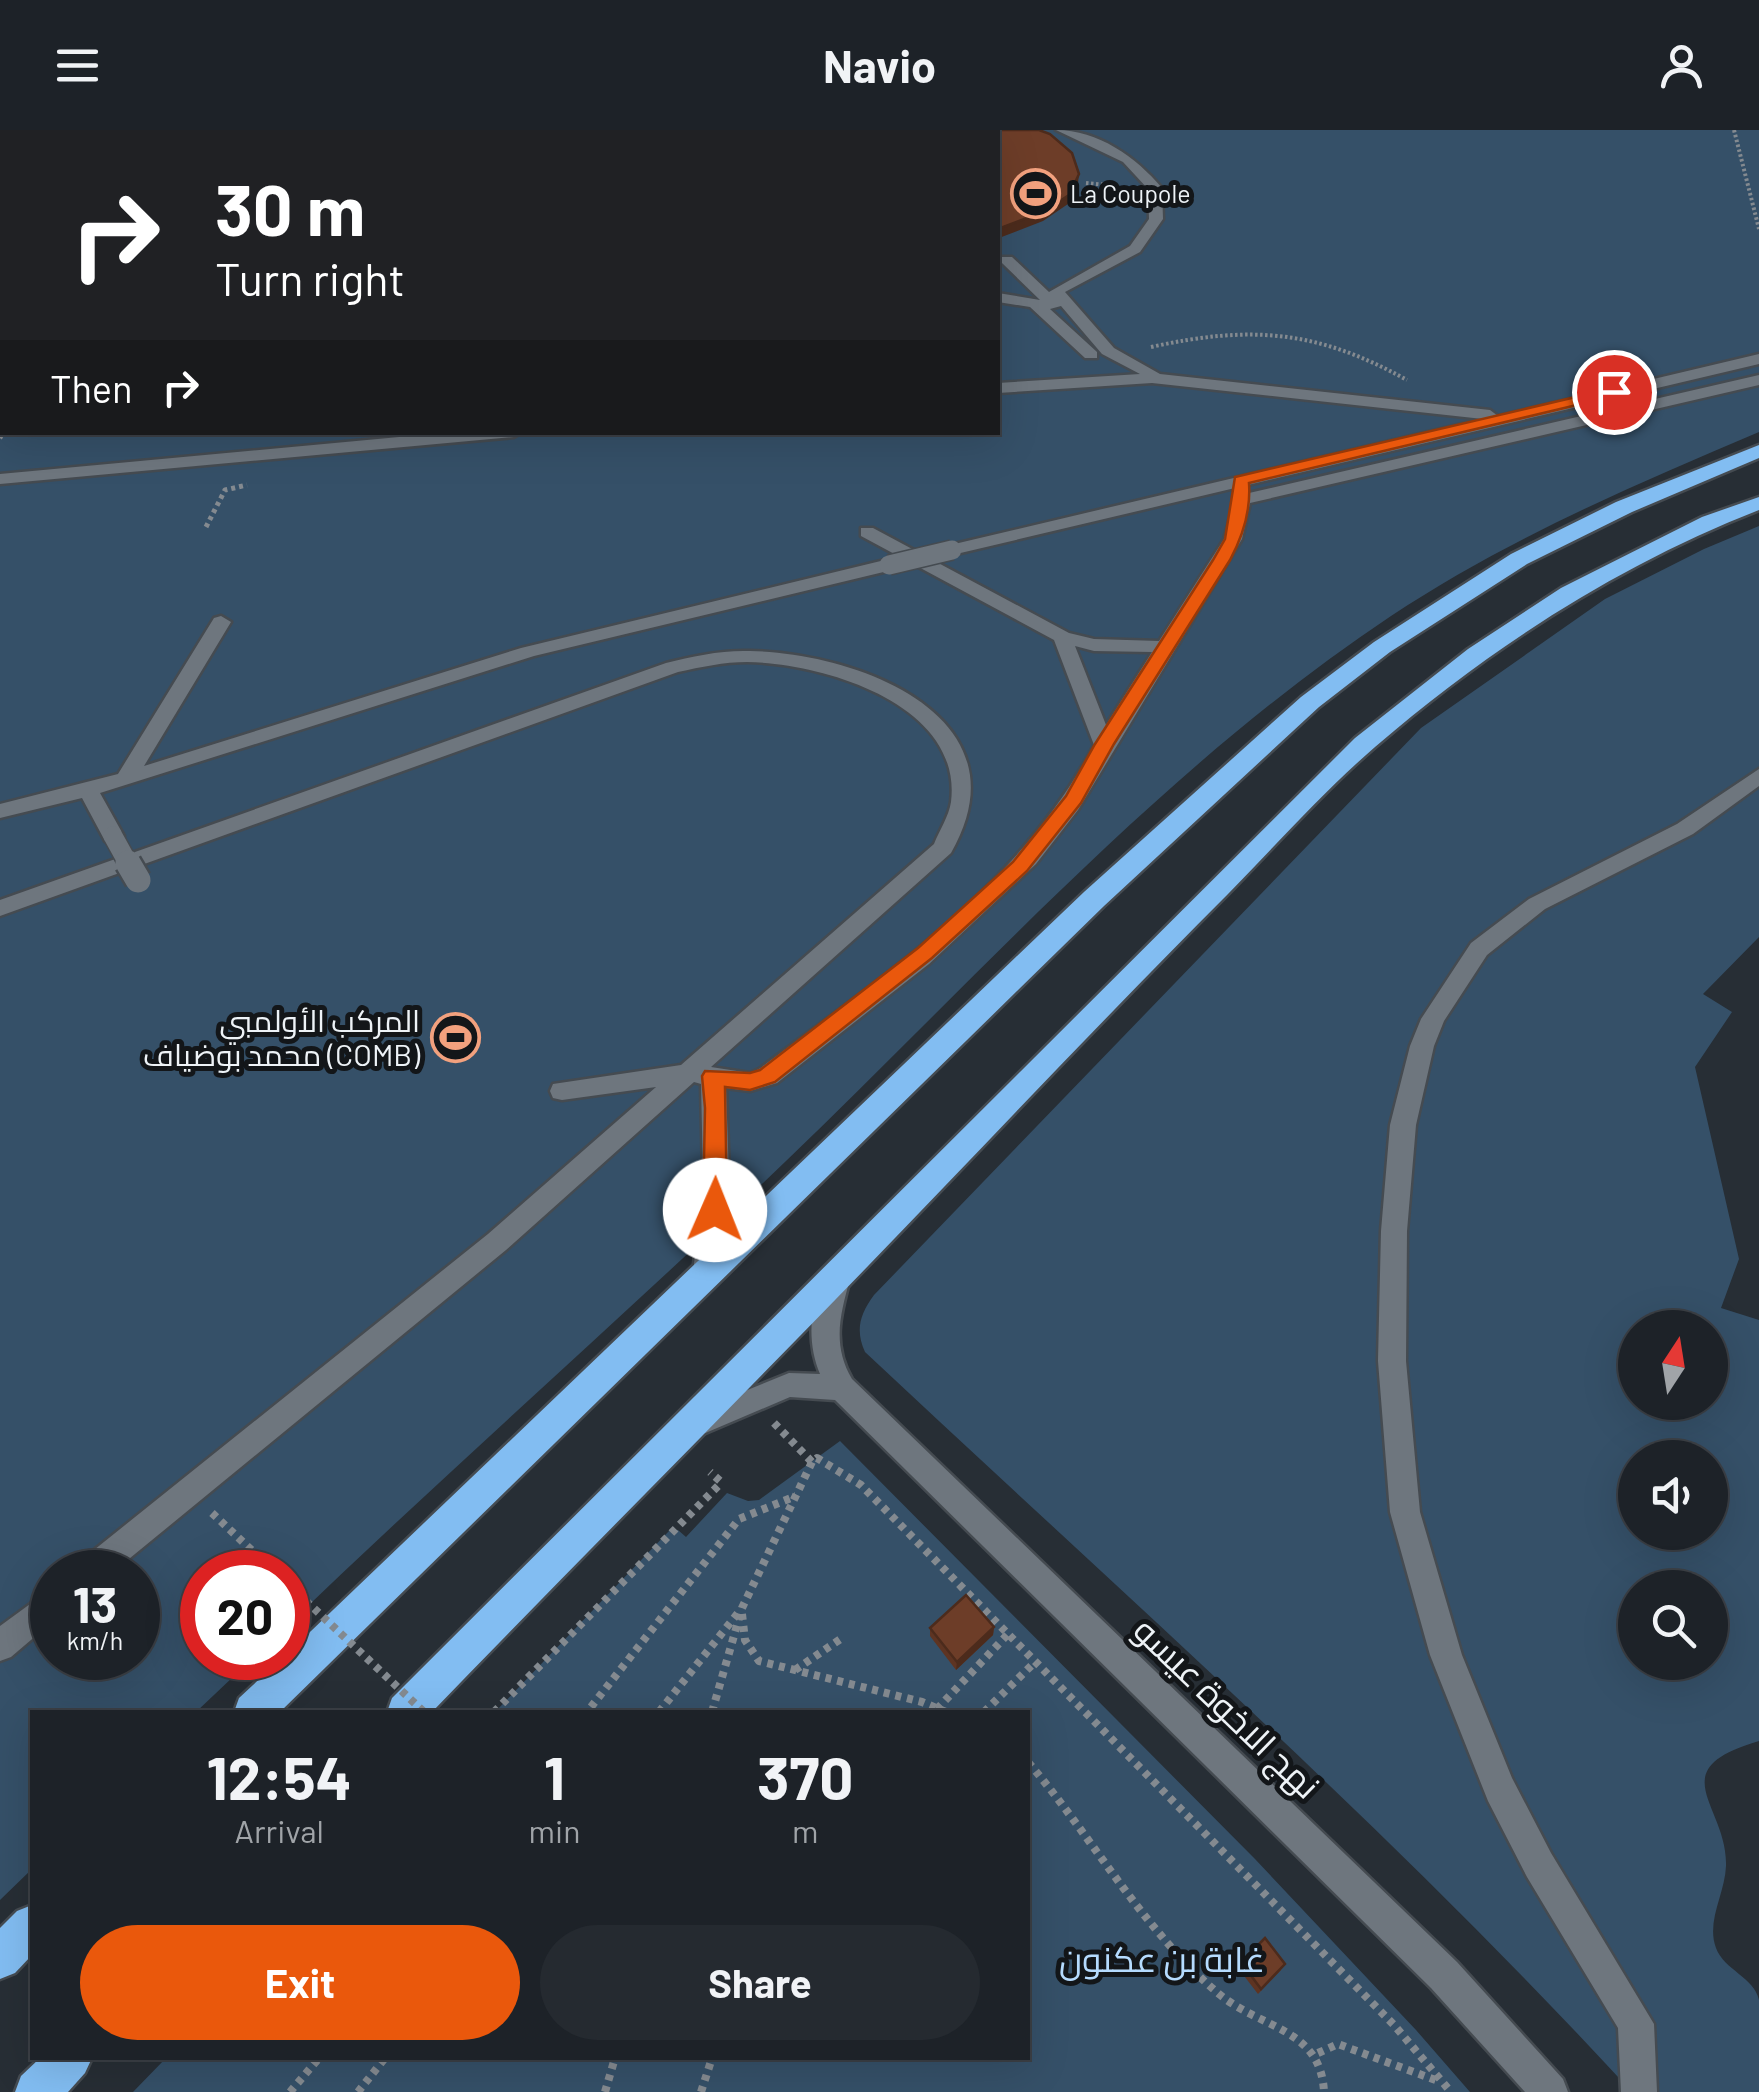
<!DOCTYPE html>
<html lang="en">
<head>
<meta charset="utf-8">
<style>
	:root { --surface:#1d2228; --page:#252a30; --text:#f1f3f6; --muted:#a0a4a8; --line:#3b3f45; --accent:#ea580c }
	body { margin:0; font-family:Barlow,Cairo,sans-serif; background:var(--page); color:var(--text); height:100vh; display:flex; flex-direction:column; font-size:38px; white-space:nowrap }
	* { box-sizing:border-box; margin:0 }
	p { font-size:32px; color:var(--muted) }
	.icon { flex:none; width:55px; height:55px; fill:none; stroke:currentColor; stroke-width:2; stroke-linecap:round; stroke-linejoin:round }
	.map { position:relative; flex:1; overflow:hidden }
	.details { position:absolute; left:30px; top:1580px; width:1000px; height:350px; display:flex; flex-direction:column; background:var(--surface); border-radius:0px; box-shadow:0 10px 40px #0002,0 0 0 2px var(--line) }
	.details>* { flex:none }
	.guide { position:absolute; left:0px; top:0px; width:1000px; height:305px; box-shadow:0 10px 40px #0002,0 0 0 2px var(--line); background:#202124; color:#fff; overflow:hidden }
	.needle { width:65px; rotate:12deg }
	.controls { position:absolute; left:1618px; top:1180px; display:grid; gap:20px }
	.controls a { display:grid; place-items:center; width:110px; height:110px; border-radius:50%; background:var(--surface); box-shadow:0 10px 40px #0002,0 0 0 2px var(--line); font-size:50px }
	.speed { position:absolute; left:30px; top:1420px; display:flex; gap:20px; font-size:50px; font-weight:700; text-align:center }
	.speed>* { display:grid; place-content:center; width:130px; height:130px; border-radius:50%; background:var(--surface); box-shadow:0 10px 40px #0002,0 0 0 2px var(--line); line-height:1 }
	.speed small { font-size:25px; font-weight:400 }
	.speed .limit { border:15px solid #d22; background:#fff; color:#111 }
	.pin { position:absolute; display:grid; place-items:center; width:85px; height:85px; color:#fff; margin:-42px; border:5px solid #fff; border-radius:50%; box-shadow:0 2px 10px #0007 }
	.me { position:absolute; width:110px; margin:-55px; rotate:1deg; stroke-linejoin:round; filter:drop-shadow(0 0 8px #0008) }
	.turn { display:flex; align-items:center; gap:35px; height:210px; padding:0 50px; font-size:45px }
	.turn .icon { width:130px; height:130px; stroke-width:2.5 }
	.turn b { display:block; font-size:70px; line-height:85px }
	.then { display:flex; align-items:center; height:95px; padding:0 50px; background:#0003; gap:20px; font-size:38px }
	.eta { display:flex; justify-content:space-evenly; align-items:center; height:170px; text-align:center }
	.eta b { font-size:60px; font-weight:700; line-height:70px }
	.action { display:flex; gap:20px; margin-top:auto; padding:20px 50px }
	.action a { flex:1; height:115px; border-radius:60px; background:var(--accent); color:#fff; font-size:40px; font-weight:700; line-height:115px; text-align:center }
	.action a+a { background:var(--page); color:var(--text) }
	header { display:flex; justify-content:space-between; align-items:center; height:130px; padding:0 50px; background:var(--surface); font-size:45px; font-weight:700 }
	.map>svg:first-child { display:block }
	.green { fill:#355068; fill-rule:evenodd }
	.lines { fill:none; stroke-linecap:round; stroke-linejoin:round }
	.minor-casing { stroke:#454b51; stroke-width:5 }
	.highway-casing { stroke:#454b51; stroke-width:5 }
	.path-far2 { stroke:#848a90; stroke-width:4; stroke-dasharray:2.5 2.5; stroke-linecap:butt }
	.path-far1 { stroke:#848a90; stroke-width:5; stroke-dasharray:4 4; stroke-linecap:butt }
	.path { stroke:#848a90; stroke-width:8; stroke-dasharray:6 6; stroke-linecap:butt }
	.minor { fill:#6e767e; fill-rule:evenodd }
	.highway { fill:#82bdf2; fill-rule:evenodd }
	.minor-bridge-far1-casing { stroke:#454b51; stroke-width:22; stroke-linecap:butt }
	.minor-bridge-casing { stroke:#454b51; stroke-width:30; stroke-linecap:butt }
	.path-bridge { stroke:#848a90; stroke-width:8; stroke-dasharray:6 6; stroke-linecap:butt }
	.minor-bridge-far1 { stroke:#6e767e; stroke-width:19 }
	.minor-bridge { stroke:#6e767e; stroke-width:25 }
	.wall { fill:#5e3422 }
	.shaded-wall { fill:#4c2b1c }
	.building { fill:#6d3d28; stroke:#4c2b1c; stroke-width:2.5 }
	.route { fill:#ea580c; stroke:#983908; stroke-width:2.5 }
	.labels { text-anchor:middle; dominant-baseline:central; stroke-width:10; stroke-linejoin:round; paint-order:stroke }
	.far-poi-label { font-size:25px; fill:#eef3f7; stroke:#131619; text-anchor:start }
	.poi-label { font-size:30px; fill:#eef3f7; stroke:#131619; text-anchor:end }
	.near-street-label { font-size:35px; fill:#eef3f7; stroke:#131619 }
	.near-park-label { font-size:35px; fill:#b5dbfe; stroke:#131619 }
</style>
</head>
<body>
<header><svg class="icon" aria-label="menu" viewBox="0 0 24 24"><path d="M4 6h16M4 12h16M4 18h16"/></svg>Navio<svg class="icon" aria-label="person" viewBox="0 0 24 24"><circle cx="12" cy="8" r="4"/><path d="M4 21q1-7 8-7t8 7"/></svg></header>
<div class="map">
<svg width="1759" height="1962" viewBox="0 0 1759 1962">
	<rect width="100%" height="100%" fill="#272e35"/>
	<g class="green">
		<path d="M0,0H1759V302C1632,356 1507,409 1391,486C1164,637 981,844 786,1031C622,1188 451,1338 288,1495V1442H202V1528H253L196,1582H32V1739L0,1770ZM2,2H998V302H2ZM52,1442H138V1528H52Z"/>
		<path d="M1759,396V807L1703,864L1732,882L1695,937L1739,1129L1721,1178L1759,1190V1611C1659,1640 1728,1675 1726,1736C1725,1764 1706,1791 1716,1818C1724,1840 1754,1847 1759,1870C1759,1897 1759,1934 1759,1962H1632C1392,1701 1124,1465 865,1222C855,1200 860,1184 874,1165L1421,598L1605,469L1704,419ZM1635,1198H1710V1272H1635ZM1635,1328H1710V1402H1635ZM1635,1458H1710V1532H1635Z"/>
		<path d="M840,1311L1255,1729L1416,1900L1470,1962H133L166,1928H1028V1582H495L669,1401L678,1400L686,1407L727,1363L748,1371L759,1370Z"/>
	</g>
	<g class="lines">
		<defs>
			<g id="minor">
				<path d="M1056,0C1098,0 1136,27 1162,58L1163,89L1140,122L1065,162L1114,218L1160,244L1490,280L1498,286L1759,224V234L952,425L946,424V416L1483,289L1152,253L998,263V253L1140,244L1102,224L1061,176L1050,179L1097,222V228H1085L1030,177L998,172V163L1040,170L1002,133V127H1012L1049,162L1130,116L1149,89L1148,59L1123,32Z"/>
				<path d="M1759,245V255L1250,373L1242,409L1078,680L1036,734L929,834L777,953L750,961L726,958L729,1046L716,1152L706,1155L696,1152L693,1144L703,1046L701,954L694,952L506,1120L113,1442H75L79,1432L488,1104L656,957L562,970L553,968L550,961L553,954L681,935L934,714C939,701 949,686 951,672C963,574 823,533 747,532C724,532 701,537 678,542L0,786V770L666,533C693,526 722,520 750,521C859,523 1029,587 951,723L711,937L750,943L759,939C884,845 1019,757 1094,615L1054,510L861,406V398H873L1069,503L1094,509L1159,511L1224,409L1236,366ZM1075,516L1094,521L1152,522L1106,595Z"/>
				<path d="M453,302H522L514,307L0,354V344Z"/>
				<path d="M889,429L896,431V439L534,526L100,663L124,706L121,711H105L82,668L0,688V674L118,644L214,488L221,486L231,492L144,636L521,518Z"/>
				<path d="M1759,639V656L1693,704L1545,779L1487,825L1444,891L1434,916L1416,995L1407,1101L1406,1231L1420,1382L1462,1525L1512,1648L1551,1723L1654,1894L1657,1962H1621L1618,1898L1527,1747L1488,1671L1430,1525L1390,1382L1378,1231L1381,1101L1390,995L1410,916L1421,889L1471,813L1529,769L1677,694Z"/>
				<path d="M836,1138L846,1141L850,1149C840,1185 832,1215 852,1249L1457,1832L1563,1949L1568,1962H1525L1431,1858L835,1270L790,1267L696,1307L686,1303L682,1294L686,1285L789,1243L820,1244C806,1211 810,1173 826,1141Z"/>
				<path d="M52,1458V1492L11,1527L0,1531V1496Z"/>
			</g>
			<g id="highway">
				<path d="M1759,315V328L1632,382L1527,434L1390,522L1319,577L1104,776L280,1582H234L239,1568L282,1528H288V1523L1084,762L1301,567L1374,512L1511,424L1616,372Z"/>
				<path d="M1759,367V380C1618,435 1490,518 1375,617C1323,662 1276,715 1228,764C1132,860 1038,959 944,1057C775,1234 602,1406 432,1582H387L392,1568L1355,608L1468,519L1561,458L1702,387Z"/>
				<path d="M32,1775V1825L15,1843L0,1849V1798L17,1781Z"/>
				<path d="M40,1928H92L85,1943L68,1962H15L21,1946Z"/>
			</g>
		</defs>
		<use href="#minor" class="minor-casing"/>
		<use href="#highway" class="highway-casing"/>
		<g class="path-far2">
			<path d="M106,0H110"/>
			<path d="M1734,0L1759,99"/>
			<path d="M599,2L604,0"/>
			<path d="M1086,53L1119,56"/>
			<path d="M1151,217C1251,195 1317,200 1407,250"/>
			<path d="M0,308L6,302"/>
		</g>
		<path class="path-far1" d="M206,397L225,360L247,355"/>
		<g class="path">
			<path d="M774,1293L812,1332L817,1328L861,1355L1394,1895L1451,1962"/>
			<path d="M212,1383L275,1442"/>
			<path d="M742,1484L745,1510L759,1531L922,1572L946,1582"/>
			<path d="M795,1540L842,1508"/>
			<path d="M591,1577L739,1389L796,1366"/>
			<path d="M937,1579L1008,1504"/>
			<path d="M494,1582L719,1355L720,1351L710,1342"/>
			<path d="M659,1582L738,1483"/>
			<path d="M712,1582L742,1478L812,1332"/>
			<path d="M984,1582L1035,1532"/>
			<path d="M1028,1632C1093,1708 1142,1799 1219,1864C1261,1899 1321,1898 1324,1962"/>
			<path d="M1318,1923L1338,1914L1438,1951"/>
			<path d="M290,1962L319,1928"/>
			<path d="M358,1962L385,1928"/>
			<path d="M605,1962L615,1928"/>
			<path d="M701,1962L712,1928"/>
		</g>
		<use href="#minor" class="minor"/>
		<use href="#highway" class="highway"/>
		<defs>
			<g id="minor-bridge-far1">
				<path d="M889,435L952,420"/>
				<path d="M113,706L129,735"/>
			</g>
			<path id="minor-bridge" d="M128,733L138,750"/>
		</defs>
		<use href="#minor-bridge-far1" class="minor-bridge-far1-casing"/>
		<use href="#minor-bridge" class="minor-bridge-casing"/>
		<path class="path-bridge" d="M288,1454L424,1582"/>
		<use href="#minor-bridge-far1" class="minor-bridge-far1"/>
		<use href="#minor-bridge" class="minor-bridge"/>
	</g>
	<g class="wall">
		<path d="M2,163V279L0,278V166Z"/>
		<path d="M994,1497L993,1505L956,1540L930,1506V1498Z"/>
		<path d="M1241,1832L1281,1840L1258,1864L1238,1838Z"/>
	</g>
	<g class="shaded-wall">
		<path d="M225,0H260L258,2H223Z"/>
		<path d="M423,0H460L458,2H421Z"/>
		<path d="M1079,44L1078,53L1068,74L1043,91L999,108L1000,99Z"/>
		<path d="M994,1497L993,1505L956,1540L957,1532Z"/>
	</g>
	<g class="building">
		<path d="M137,0H225L223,2H134Z"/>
		<path d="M318,0H423L421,2H316Z"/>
		<path d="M809,0H1039L1050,4L1072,23L1079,44L1069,65L1043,82L998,99V2H804Z"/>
		<path d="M2,163V243H0V166Z"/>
		<path d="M966,1465L994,1497L957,1532L930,1498Z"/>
		<path d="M1265,1808L1285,1834L1261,1859L1241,1832Z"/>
	</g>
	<path class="route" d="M1614,258L1619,259V265L1249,353C1251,381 1243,406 1230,430L1114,614L1081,673L1027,741L932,828L775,952L750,960L725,957L727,1080L723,1087H707L703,1080L705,978L702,946L705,941L750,943L760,940L918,818L1013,732L1066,666L1095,614L1213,430L1225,409L1235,347Z"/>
	<defs>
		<symbol id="stadium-ring" viewBox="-11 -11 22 22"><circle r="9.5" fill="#131619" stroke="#f2a17e" stroke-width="1.5"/><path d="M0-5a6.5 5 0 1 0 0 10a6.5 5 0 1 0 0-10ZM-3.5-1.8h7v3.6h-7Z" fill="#f2a17e"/></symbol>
	</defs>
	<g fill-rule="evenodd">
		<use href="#stadium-ring" x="1008" y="36" width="55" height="55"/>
		<use href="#stadium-ring" x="428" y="880" width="55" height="55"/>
	</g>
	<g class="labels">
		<g class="far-poi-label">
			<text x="1070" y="63">La Coupole</text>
		</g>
		<g class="poi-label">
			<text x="420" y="890">المركب الأولمبي<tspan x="420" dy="34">محمد بوضياف (COMB)</tspan></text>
		</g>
		<g class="near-street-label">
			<text transform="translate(1228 1577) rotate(44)">نهج الاخوة عيسو</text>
		</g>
		<g class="near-park-label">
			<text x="1162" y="1828">غابة بن عكنون</text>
		</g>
	</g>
</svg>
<div class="controls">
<a><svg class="needle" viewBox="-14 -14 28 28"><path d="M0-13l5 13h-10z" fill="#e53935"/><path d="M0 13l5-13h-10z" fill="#a0a4a8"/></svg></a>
<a><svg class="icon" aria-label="sound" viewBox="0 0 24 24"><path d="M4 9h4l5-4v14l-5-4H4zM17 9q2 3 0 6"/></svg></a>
<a><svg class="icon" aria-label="search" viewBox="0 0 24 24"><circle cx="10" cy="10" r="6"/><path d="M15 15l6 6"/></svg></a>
</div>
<div class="speed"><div>13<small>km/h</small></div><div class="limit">20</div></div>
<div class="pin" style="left:1614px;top:262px;background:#d93025"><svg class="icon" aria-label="arrive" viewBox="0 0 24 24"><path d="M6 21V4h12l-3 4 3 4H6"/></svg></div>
<svg class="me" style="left:715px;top:1080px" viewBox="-20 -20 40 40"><circle r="19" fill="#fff"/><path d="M0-13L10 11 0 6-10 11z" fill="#ea580c"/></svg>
<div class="guide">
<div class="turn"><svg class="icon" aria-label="right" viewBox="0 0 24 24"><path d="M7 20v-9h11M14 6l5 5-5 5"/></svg><div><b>30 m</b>Turn right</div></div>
<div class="then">Then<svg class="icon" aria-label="right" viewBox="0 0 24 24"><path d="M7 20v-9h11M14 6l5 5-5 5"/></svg></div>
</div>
<section class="details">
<div class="eta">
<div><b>12:54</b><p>Arrival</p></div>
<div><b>1</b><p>min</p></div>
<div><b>370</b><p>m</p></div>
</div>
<div class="action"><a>Exit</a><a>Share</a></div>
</section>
</div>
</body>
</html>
